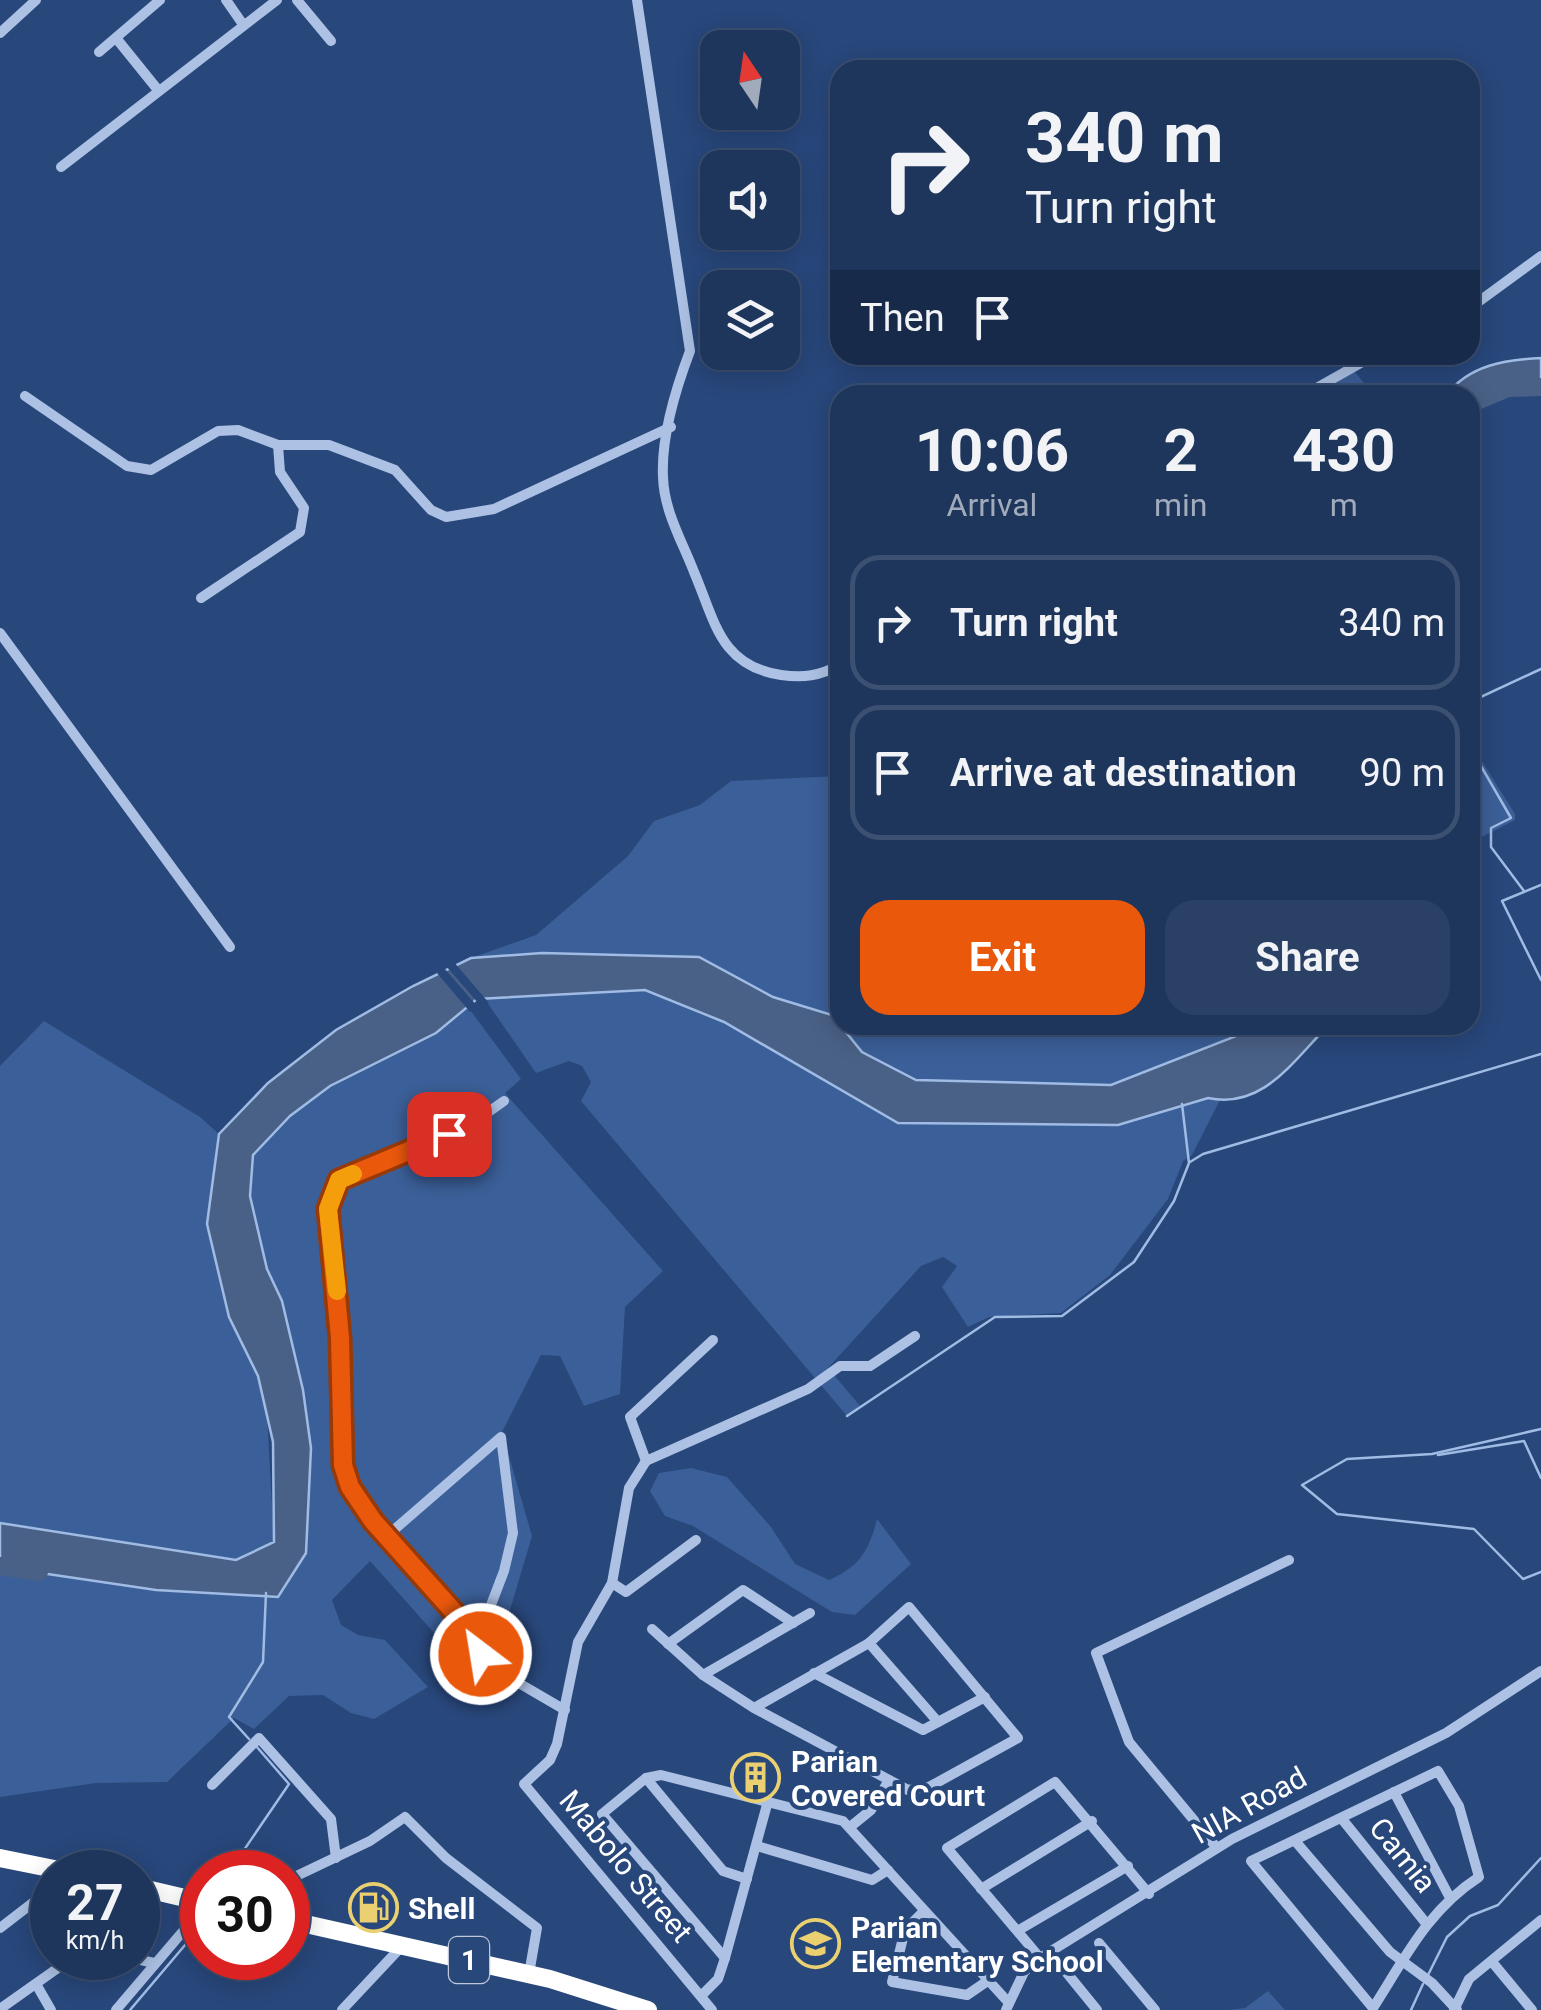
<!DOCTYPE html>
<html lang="en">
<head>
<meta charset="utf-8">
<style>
	:root { --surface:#1e355c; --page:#2b4065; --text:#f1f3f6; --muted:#a1abbb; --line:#3c5072; --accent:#ea580c }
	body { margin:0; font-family:Roboto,sans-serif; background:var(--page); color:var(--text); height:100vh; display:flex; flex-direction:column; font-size:38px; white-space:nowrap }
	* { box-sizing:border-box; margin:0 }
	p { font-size:32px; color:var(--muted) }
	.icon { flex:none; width:55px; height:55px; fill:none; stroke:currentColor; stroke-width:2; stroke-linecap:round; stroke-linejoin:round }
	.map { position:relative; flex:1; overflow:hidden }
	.side { position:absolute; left:830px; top:385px; width:650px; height:650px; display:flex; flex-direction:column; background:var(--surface); border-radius:30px; box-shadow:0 5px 25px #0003,0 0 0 2px var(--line) }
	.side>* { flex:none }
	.banner { position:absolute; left:830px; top:60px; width:650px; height:305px; border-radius:30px; box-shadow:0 5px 25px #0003,0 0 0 2px var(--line); background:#1e355c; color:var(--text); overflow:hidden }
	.needle { width:65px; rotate:347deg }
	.fabs { position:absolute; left:700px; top:30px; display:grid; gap:20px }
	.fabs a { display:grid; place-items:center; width:100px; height:100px; border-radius:20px; background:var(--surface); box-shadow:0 5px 25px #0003,0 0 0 2px var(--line); font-size:50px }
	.speed { position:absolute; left:30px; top:1850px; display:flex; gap:20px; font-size:50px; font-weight:700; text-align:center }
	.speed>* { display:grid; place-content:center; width:130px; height:130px; border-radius:50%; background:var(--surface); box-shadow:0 5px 25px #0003,0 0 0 2px var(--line); line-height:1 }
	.speed small { font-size:25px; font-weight:400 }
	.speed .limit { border:15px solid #d22; background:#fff; color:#111 }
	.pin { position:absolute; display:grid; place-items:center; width:85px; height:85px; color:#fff; margin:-42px; border-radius:20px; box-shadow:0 5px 15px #0006 }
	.me { position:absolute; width:110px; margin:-55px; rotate:329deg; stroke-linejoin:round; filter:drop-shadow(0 0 8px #0008) }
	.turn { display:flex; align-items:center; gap:35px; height:210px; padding:0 30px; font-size:45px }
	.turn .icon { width:130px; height:130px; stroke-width:2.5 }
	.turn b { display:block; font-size:70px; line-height:85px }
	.then { display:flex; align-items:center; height:95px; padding:0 30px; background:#0003; gap:20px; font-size:38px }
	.eta { display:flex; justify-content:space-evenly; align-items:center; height:170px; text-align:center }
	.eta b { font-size:60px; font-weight:700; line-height:70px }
	.cta { display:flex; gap:20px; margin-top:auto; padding:20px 30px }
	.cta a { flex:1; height:115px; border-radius:30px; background:var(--accent); color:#fff; font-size:40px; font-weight:700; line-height:115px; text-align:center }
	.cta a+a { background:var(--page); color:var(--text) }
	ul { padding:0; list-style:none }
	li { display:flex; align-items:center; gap:30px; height:135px; margin:0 20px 15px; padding:0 10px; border:5px solid var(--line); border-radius:30px }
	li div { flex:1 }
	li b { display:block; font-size:38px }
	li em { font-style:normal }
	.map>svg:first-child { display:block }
	.green { fill:#3b5f98 }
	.water { fill:#4a6187; stroke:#a0bce4; stroke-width:2.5 }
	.pier { fill:#28477b }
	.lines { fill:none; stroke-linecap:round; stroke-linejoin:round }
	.stream { stroke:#a0bce4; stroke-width:2.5 }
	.river { stroke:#4a6187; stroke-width:18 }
	.street { stroke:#acc1e3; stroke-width:10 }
	.highway { stroke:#fff; stroke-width:18 }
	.route-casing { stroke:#983908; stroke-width:25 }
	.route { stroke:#ea580c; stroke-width:18 }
	.slow { stroke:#f59e0b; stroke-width:18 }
	.labels { text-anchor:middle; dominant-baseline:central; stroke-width:8; stroke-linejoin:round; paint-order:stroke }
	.shield { fill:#28477b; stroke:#bec8d7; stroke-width:2.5 }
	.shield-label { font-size:28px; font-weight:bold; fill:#fff }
	.poi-label { font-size:30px; font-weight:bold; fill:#fff; stroke:#28477b; text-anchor:start }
	.street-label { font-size:30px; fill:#fff; stroke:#28477b }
</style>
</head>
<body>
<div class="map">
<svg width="1541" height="2010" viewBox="0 0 1541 2010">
	<rect width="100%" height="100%" fill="#28477b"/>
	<g class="green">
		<path d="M1350,366L1374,395H1300Z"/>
		<path d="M1473,747L1515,814V820L1470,843Z"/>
		<path d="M840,776V1024L832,1015L773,997L699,957L542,953L471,958L536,935L628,856L654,821L700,805L731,781Z"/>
		<path d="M645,990L724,1022L898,1123L1118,1125L1208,1098L1220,1100L1192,1155L1183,1161L1168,1199L1110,1275L1061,1313L989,1317L968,1327L942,1287L957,1266L943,1257L921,1266L828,1368L861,1407L847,1416L581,1101L591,1082L582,1066L569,1061L536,1073L484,998Z"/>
		<path d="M468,1007L521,1079L505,1093L663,1271L625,1307L620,1394L584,1406L560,1356L541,1355L502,1432L532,1536L496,1657L475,1679L370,1561L332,1600L341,1625L358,1635L385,1640L428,1687L374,1719L351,1713L323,1695L289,1696L254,1729L234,1718L167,1782L96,1783L0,1797V1567L277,1597L306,1553L311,1448L303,1390L282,1301L267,1269L250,1196L253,1155L290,1116L330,1086L436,1033Z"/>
		<path d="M44,1021L200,1117L219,1134L207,1224L229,1317L258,1376L267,1415L274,1542L236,1560L0,1523V1066Z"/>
		<path d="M841,1025H1253L1244,1033L1111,1086L916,1080L862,1052Z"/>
		<path d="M691,1468L727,1477L771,1527L795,1564L829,1580C859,1567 869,1551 877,1519L911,1564L855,1615L832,1612L693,1526L665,1516L650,1491L659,1473Z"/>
		<path d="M1268,1991L1285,2010H1229L1245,2008Z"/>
	</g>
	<g class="water">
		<path d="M1541,358V385C1512,385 1483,386 1470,415V395H1446C1470,365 1504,360 1541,358Z"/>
		<path d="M1470,564L1480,720L1470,760Z"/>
		<path d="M542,953L699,957L773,997L832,1015L862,1052L916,1080L1111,1085L1244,1033L1253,1025H1329C1294,1059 1264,1110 1208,1098L1118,1125L898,1123L724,1022L645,990L477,999L436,1033L330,1086L290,1116L253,1155L250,1196L267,1269L282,1301L303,1390L311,1448L306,1553L278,1597L156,1590L0,1567V1523L236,1560L274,1542L273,1442L258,1376L229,1317L207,1224L219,1134L268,1083L336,1030L413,986L471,958Z"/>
	</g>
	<g class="pier">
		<path d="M453,961L489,1003L479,1004L446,966Z"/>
		<path d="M444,968L477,1006L470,1012L437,973Z"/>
	</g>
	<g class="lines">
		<g class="stream">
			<path d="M1470,702L1541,669"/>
			<path d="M1470,747L1511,818L1491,828V847L1524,891"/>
			<path d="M1541,885L1502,901L1541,980"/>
			<path d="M1190,1162L1203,1154L1541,1054"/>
			<path d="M847,1416L995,1317L1062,1316L1134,1262L1174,1201L1189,1163L1182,1104"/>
			<path d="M1541,1429L1432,1454L1347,1459L1302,1485L1337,1514L1474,1529L1523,1579L1541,1572"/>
			<path d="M1438,1455L1524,1441L1541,1478"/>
			<path d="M249,1739L229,1717L263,1662L266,1593"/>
			<path d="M229,1872L289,1784L256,1746"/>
			<path d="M1427,1977L1447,1937L1470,1916L1498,1905L1541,1858"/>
			<path d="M130,2010L202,1925"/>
			<path d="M1411,2010L1423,1984"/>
		</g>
		<g class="river">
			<path d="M1470,404L1508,388L1541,387"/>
			<path d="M0,1566L39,1572"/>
		</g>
		<g class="street">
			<path d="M226,0L242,23"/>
			<path d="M297,0L331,41"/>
			<path d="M637,0L690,351C676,388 661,437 663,477C664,511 682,541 694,572C715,621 720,666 781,675C804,678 819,676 840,665"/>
			<path d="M0,33L36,0"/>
			<path d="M116,38L158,90"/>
			<path d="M99,52L160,0"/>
			<path d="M61,167L277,0"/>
			<path d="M1470,308L1541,256"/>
			<path d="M1304,395L1375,355"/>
			<path d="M25,396L127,466L151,470L218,431L238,430L278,445H329L395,470L431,510L446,517L494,509L671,427"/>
			<path d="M201,598L300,532L304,508L280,472L278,445"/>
			<path d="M0,633L230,947"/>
			<path d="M646,1461L630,1417L713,1340"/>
			<path d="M388,1535L501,1437L513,1533L504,1571L478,1639L486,1664L565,1710"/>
			<path d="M612,1583L626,1592L696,1540"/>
			<path d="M652,1629L703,1675L754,1708L908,1790L929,1787L1018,1738L909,1607L869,1643L754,1708"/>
			<path d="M478,1639L373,1521L349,1487L343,1465L340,1338L328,1209L339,1180L473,1123L504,1101"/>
			<path d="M869,1643L938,1722"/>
			<path d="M668,1644L743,1590L793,1623"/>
			<path d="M814,1673L923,1730L985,1697"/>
			<path d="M703,1675L810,1613"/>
			<path d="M1438,1771L1459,1806L1479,1877C1428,1910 1405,1958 1373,2008L1251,1861Z"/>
			<path d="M646,1778L723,1871L747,1879"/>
			<path d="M212,1785L259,1738L331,1819L336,1858"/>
			<path d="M1394,1792L1449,1896"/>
			<path d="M1342,1819L1425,1922"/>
			<path d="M850,1827L871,1810L889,1780"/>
			<path d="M1296,1842L1390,1952L1432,1983L1457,2010"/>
			<path d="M757,1846L872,1880L888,1870"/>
			<path d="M1217,1848L1129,1742L1096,1653L1289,1560"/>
			<path d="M288,1880L370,1841L405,1817L446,1858L537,1928L529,1974"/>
			<path d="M981,1889L1092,1821"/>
			<path d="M924,1911L905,1930L892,1982L967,1995L986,1982"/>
			<path d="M0,1928L52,1888"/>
			<path d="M1019,1930L1128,1866"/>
			<path d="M1099,1943L1155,2010"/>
			<path d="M132,1958L154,1963"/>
			<path d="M725,1958L602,1814L646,1778L661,1775L843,1821L1009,2003"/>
			<path d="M1040,1958L947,1848L1055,1782L1149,1894"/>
			<path d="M1493,1963L1532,2010"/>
			<path d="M1062,1967L1097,2010"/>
			<path d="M36,1984L51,2010"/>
			<path d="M701,1996L718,1979L725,1958L768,1801"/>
			<path d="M0,2009L72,1958"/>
			<path d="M116,2010L202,1909"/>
			<path d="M342,2010L402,1946"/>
			<path d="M712,2010L524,1784L550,1760L557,1744L578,1642L612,1583L629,1488L646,1461L808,1389L840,1366H870L915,1336"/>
			<path d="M1006,2010L1024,1972L1040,1958L1232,1839L1446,1733L1541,1671"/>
			<path d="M1454,2010L1469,1979L1541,1920"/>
		</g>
		<g class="highway">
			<path d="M0,1858L69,1872"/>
			<path d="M138,1887L202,1902"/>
			<path d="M288,1920L550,1979L648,2010"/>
		</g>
	</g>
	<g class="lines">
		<defs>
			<path id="route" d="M449,1134L339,1180L328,1209L340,1338L343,1465L350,1487L373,1521L478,1639L481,1654"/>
		</defs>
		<use href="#route" class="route-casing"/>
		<use href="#route" class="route"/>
		<path class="slow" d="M337,1291L328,1209L339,1180L353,1174"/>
	</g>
	<defs>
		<symbol id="building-ring" viewBox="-11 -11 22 22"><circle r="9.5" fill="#28477b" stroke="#ebd072" stroke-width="1.5"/><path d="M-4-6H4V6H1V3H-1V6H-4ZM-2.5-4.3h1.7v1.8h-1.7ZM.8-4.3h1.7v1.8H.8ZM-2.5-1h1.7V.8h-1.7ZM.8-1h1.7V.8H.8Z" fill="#ebd072"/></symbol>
		<symbol id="fuel-ring" viewBox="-11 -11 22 22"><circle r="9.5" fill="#28477b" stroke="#ebd072" stroke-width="1.5"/><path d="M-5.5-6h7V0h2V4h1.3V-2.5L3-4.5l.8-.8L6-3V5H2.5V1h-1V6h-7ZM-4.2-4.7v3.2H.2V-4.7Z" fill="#ebd072"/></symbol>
		<symbol id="school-ring" viewBox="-11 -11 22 22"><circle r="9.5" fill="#28477b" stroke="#ebd072" stroke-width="1.5"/><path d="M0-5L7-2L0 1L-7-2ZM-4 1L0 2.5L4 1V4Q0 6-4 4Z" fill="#ebd072"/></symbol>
	</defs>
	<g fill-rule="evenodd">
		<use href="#building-ring" x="728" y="1750" width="55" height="55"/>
		<use href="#fuel-ring" x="346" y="1880" width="55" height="55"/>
		<use href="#school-ring" x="788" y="1916" width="55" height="55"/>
	</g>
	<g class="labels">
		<rect class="shield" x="449" y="1937" width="40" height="46" rx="8"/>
		<g class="shield-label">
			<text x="469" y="1960">1</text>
		</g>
		<g class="poi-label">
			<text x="791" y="1761">Parian<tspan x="791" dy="34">Covered Court</tspan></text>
			<text x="408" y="1908">Shell</text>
			<text x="851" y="1927">Parian<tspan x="851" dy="34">Elementary School</tspan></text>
		</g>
		<g class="street-label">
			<text transform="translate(1249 1805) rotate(-29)">NIA Road</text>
			<text transform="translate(1403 1855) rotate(51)">Camia</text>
			<text transform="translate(626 1866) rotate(50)">Mabolo Street</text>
		</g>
	</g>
</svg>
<div class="fabs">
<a><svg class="needle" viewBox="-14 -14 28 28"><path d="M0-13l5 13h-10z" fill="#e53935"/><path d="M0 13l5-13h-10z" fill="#a1abbb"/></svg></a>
<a><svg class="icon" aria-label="sound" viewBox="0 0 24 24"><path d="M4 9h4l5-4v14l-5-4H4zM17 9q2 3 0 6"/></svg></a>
<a><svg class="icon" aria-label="layers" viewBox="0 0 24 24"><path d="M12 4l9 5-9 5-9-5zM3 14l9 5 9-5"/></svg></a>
</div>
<div class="speed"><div>27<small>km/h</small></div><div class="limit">30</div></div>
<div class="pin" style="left:449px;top:1134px;background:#d93025"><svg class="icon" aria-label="arrive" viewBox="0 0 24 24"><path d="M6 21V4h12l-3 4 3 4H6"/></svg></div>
<svg class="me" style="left:481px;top:1654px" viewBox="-20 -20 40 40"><circle r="17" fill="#ea580c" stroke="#fff" stroke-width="3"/><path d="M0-11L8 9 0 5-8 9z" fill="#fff"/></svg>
<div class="banner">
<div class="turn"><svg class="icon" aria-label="right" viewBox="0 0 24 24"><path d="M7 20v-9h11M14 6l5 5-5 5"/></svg><div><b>340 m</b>Turn right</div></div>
<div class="then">Then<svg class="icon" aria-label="arrive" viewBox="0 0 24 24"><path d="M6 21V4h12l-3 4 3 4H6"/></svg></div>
</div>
<section class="side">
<div class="eta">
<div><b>10:06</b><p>Arrival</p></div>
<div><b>2</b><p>min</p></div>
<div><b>430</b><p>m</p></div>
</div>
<ul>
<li><svg class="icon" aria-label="right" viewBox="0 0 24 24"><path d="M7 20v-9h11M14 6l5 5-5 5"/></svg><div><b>Turn right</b></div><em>340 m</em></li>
<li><svg class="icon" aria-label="arrive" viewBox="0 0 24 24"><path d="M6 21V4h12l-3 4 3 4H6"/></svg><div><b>Arrive at destination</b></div><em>90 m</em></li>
</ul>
<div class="cta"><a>Exit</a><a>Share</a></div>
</section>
</div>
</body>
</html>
